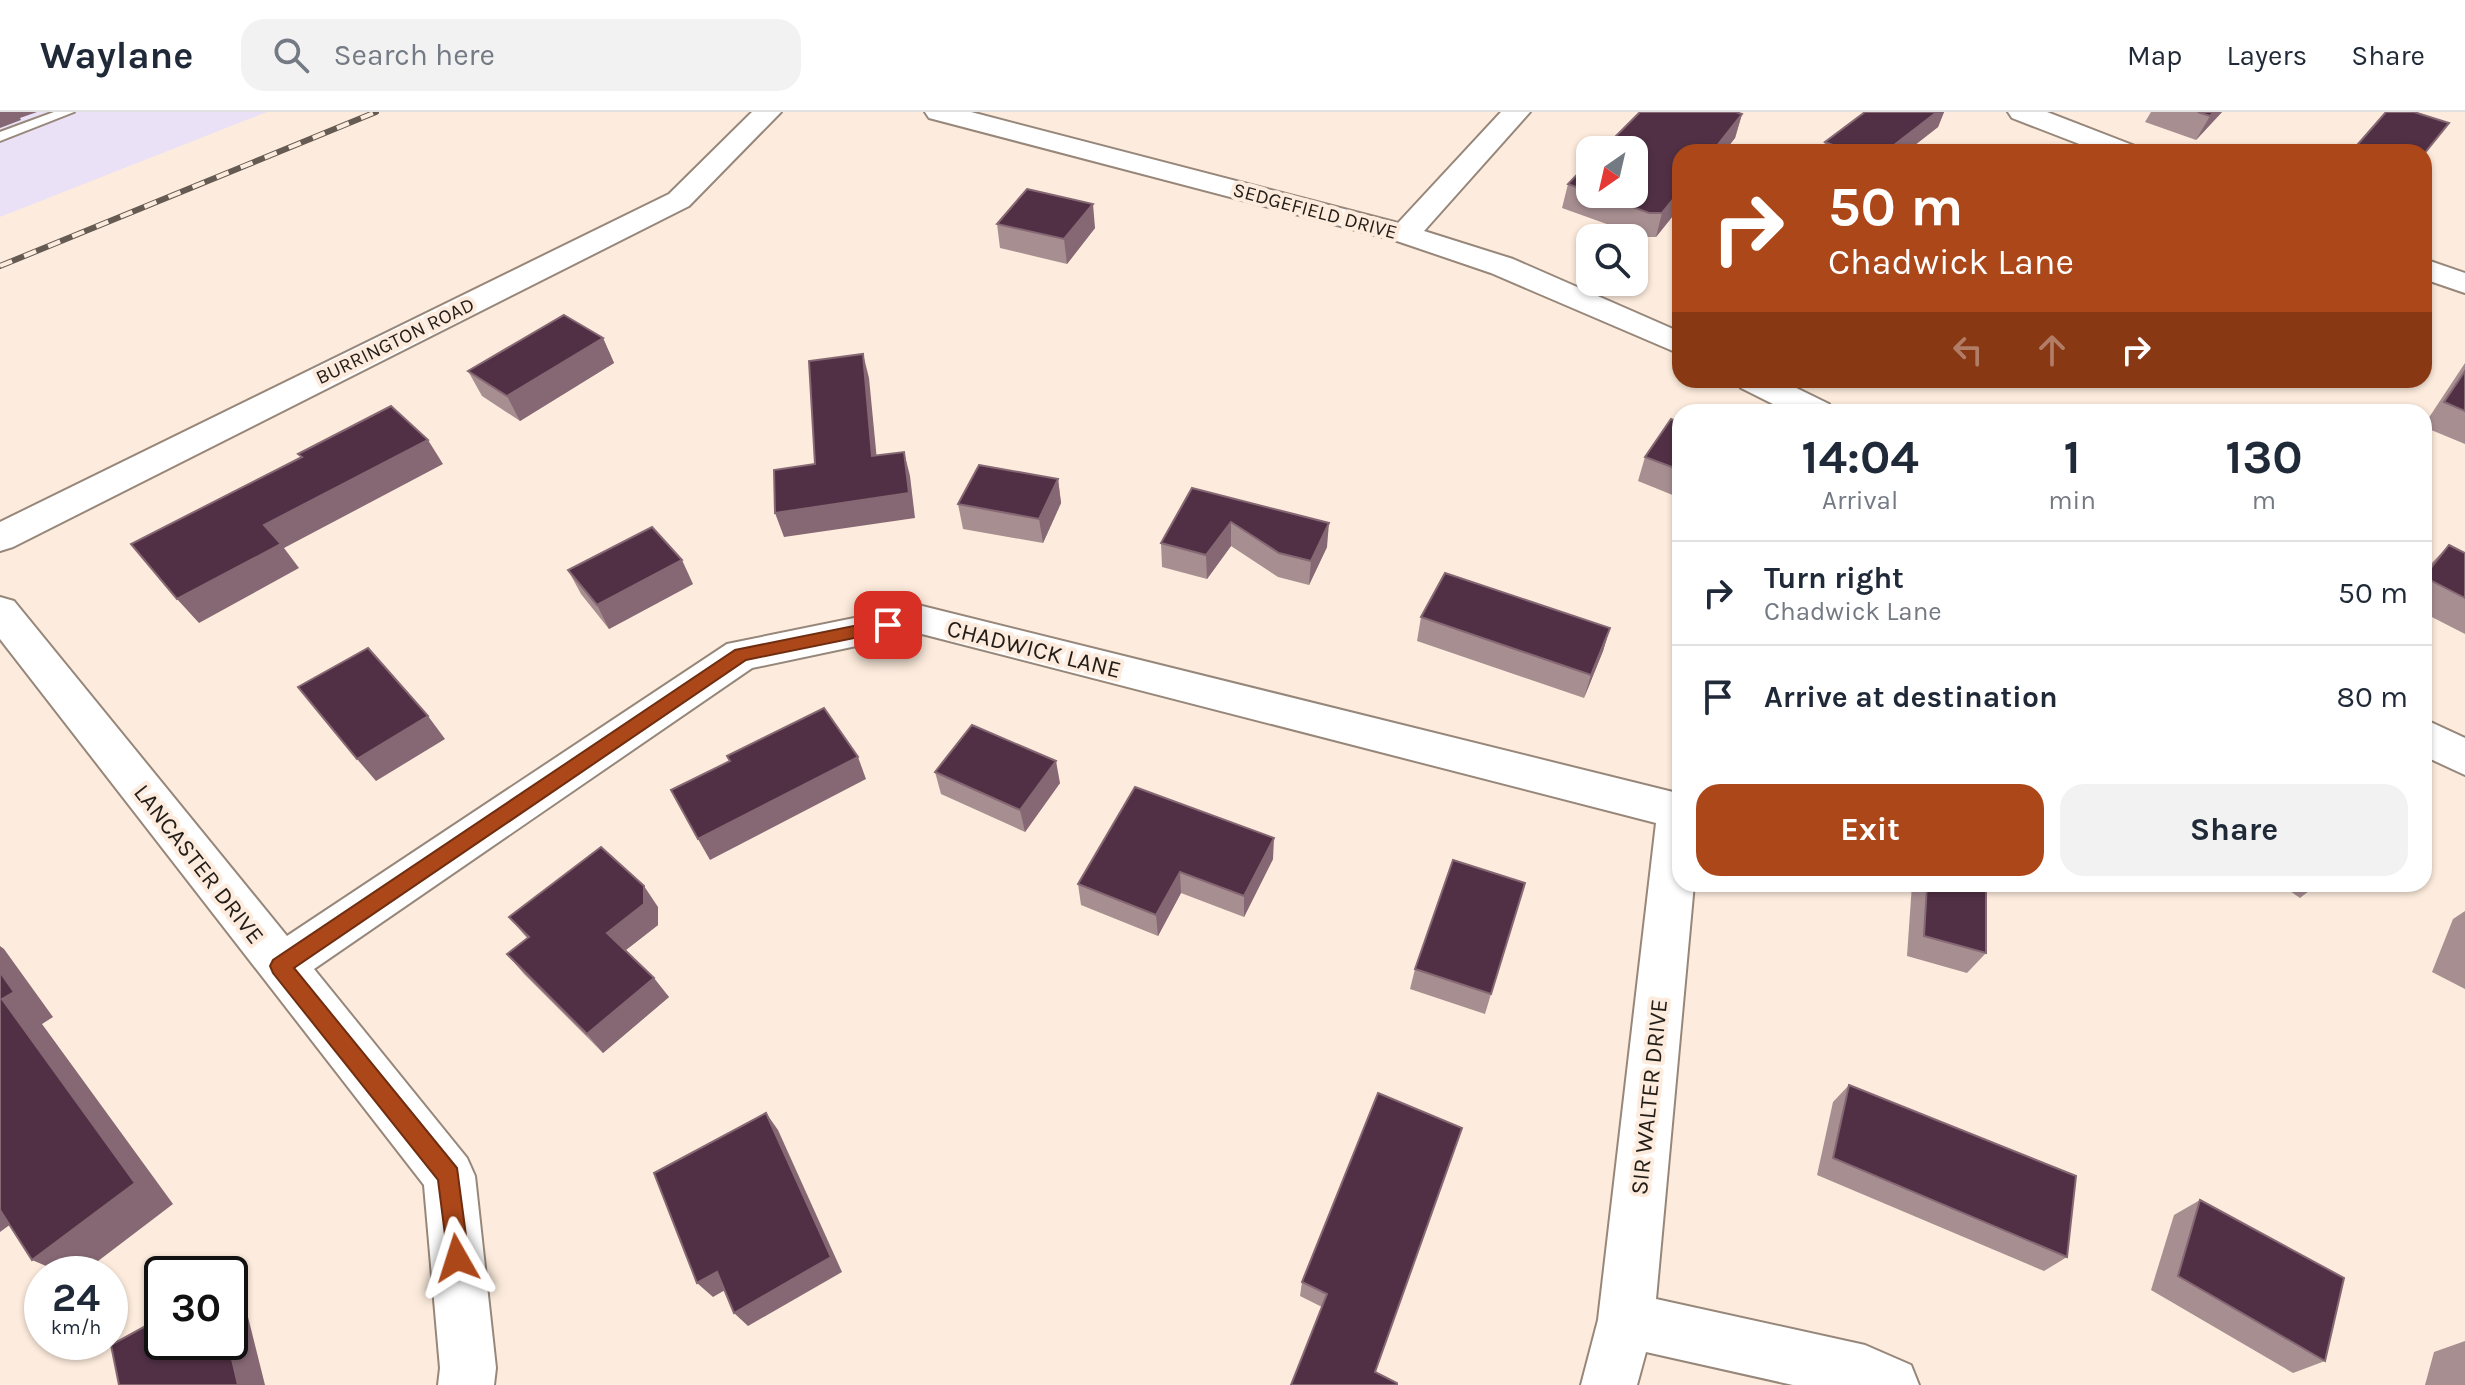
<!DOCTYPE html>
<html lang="en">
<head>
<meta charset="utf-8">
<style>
	:root { --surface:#fff; --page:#f2f2f3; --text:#1f2937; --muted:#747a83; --line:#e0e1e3; --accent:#ac4719 }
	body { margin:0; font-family:Karla,sans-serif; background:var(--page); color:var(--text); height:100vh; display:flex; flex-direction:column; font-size:30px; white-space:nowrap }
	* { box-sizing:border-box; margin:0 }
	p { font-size:26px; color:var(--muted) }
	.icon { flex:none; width:44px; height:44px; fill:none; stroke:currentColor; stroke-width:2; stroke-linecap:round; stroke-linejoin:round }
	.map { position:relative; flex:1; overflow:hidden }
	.side { position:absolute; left:1672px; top:292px; width:760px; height:488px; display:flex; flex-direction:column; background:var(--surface); border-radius:24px; box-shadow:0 2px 6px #0004 }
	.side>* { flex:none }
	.banner { position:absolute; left:1672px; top:32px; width:760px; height:244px; border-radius:24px; box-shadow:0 2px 6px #0004; background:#ac4719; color:#fff; overflow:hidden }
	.needle { width:52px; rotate:214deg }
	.controls { position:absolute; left:1576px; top:24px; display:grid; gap:16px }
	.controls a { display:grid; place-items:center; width:72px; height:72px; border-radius:16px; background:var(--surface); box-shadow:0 2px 6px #0004; font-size:40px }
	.speed { position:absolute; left:24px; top:1144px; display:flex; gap:16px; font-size:40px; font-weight:700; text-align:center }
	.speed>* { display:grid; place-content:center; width:104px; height:104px; border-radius:50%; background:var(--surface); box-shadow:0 2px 6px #0004; line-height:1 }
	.speed small { font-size:20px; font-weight:400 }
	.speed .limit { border:4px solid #111; border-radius:12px; background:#fff; color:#111 }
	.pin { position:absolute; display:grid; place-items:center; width:68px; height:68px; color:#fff; margin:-34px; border-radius:16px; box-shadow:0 4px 12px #0006 }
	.me { position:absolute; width:88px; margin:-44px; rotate:354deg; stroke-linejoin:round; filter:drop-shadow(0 0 6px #0008) }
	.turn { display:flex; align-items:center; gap:28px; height:168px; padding:0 24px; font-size:36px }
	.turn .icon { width:104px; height:104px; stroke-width:2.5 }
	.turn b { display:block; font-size:56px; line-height:68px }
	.lanes { display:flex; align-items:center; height:76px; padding:0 24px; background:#0003; justify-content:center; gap:40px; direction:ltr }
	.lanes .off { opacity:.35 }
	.eta { display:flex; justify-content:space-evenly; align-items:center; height:136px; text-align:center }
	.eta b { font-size:48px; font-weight:700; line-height:56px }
	.primary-button { display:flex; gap:16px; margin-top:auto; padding:16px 24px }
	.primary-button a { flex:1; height:92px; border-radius:24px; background:var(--accent); color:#fff; font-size:32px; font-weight:700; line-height:92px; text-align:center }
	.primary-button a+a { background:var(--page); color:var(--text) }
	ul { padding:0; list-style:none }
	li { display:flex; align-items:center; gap:24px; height:104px; padding:0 24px; border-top:2px solid var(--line) }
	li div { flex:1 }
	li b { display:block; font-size:30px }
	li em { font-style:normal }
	header { display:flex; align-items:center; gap:48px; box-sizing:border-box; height:112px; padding:0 40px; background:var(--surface); border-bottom:2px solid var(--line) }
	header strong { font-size:38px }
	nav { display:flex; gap:44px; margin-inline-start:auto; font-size:28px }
	.search { width:560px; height:72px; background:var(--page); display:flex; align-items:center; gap:20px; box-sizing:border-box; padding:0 28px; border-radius:24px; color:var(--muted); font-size:30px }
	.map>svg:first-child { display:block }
	.commercial { fill:#eae1f6 }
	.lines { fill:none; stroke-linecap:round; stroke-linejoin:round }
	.service-casing { stroke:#97877a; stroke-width:4 }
	.minor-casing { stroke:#97877a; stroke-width:4 }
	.service { fill:#fff; fill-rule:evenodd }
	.minor { fill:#fff; fill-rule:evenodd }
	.rail-casing { stroke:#655b53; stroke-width:6 }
	.rail { stroke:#fdecdd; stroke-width:4; stroke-dasharray:13; stroke-linecap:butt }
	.wall { fill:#a78e91 }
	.shaded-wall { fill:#856873 }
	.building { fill:#513045; stroke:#856873; stroke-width:2 }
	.route { fill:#ac4719; stroke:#702e10; stroke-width:2 }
	.labels { text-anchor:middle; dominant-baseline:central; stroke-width:8; stroke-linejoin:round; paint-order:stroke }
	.far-street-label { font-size:20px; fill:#231d18; stroke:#fdecdd }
	.street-label { font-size:24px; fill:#231d18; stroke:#fdecdd }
</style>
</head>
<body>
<header>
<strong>Waylane</strong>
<div class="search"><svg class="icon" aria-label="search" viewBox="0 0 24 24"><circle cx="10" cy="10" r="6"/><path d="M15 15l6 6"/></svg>Search here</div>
<nav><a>Map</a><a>Layers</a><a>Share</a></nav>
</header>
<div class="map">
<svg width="2465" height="1273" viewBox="0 0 2465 1273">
	<rect width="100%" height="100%" fill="#fdecdd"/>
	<path class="commercial" d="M0,0H267L0,105Z"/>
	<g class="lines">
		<defs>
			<path id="service" d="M54,0H74L0,29V20Z"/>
			<g id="minor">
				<path d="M752,0H781L689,94L13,435L0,439V410L669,82Z"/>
				<path d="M925,0H971L1398,111L1501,0H1530L1424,119L1513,147L1680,220V242L1491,161L1394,128L929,6Z"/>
				<path d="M2008,0H2047L2135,34L2139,40H2100L2012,6Z"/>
				<path d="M2424,147L2465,161V181L2424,167Z"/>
				<path d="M1736,268H1780L1829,292L1834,300H1789L1741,276Z"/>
				<path d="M0,485L14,489L287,824L727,532L918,493L1673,680L1680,677V772H1694L1656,1187L1865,1233L1911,1253L1919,1273H1793L1646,1240L1637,1273H1581L1598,1208L1656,711L918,521L752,556L314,857L467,1046L475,1064L496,1256L494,1273H438L440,1256L424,1073L0,527Z"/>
				<path d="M2424,607L2465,626V663L2424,644Z"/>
			</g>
		</defs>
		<use href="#service" class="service-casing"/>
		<use href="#minor" class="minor-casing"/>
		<use href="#service" class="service"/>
		<use href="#minor" class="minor"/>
		<defs>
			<path id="rail" d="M0,154L376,0"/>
		</defs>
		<use href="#rail" class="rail-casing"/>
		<use href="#rail" class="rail"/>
	</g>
	<g class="wall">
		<path d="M1640,0H1736L1742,2L1735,26L1724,40H1680V95L1656,125H1643L1562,96L1568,72L1590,49V82H1634V38H1602Z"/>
		<path d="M1865,0H1944L1938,15L1906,40H1822L1825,30Z"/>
		<path d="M2151,0H2222L2196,28L2145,10Z"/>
		<path d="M997,112L1095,116L1067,152L1000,136Z"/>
		<path d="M603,226L614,251L520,309L482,284L468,259Z"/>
		<path d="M2465,251V332L2424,315V313Z"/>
		<path d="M1680,311V386L1638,369L1645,345Z"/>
		<path d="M1058,367L1061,391L1043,431L963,417L958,392Z"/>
		<path d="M1192,376L1327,435L1309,473L1278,465L1231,434L1207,467L1162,455L1161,431Z"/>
		<path d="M2449,433L2465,441V522L2424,501V459Z"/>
		<path d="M568,458L693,472L609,517L581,482Z"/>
		<path d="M1421,505L1610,516L1603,539L1584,586L1417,529Z"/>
		<path d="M935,660L1060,671L1025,720L941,682Z"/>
		<path d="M1273,747L1244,805L1181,781L1158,824L1081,793L1078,772Z"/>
		<path d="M1912,772H1986V841L1967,861L1907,844Z"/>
		<path d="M2280,772H2318L2300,786Z"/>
		<path d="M658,795V813L626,838L669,885L603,941L524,862L507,842L527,826L509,805Z"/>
		<path d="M2465,799V877L2432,860L2453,807Z"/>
		<path d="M1415,857L1491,882L1485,902L1410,877Z"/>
		<path d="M1849,973L2067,1145L2044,1159L1817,1063L1833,990Z"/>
		<path d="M1378,981L1375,1260L1291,1273L1322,1195L1300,1184L1302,1170Z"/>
		<path d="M2200,1088L2325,1249L2293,1261L2151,1178L2174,1103Z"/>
		<path d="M2465,1229V1273H2425L2434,1240Z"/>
	</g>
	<g class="shaded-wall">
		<path d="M0,0H37L20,6L21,8L0,16Z"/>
		<path d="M1937,0H1944L1938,15L1906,40H1885Z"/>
		<path d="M2214,0H2222L2196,28L2210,4Z"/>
		<path d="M1742,2L1735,26L1724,40H1712Z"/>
		<path d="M1680,79V95L1656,125L1662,101Z"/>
		<path d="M1093,92L1095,116L1067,152L1064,127Z"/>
		<path d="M603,226L614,251L520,309L507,284Z"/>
		<path d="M863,242L869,266L879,369L872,344Z"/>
		<path d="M428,328L443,352L284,436L299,456L199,511L177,487L264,413Z"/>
		<path d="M904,340L910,364L915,406L784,425L775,401Z"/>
		<path d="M1058,367L1061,391L1043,431L1039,407Z"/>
		<path d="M1231,410V434L1207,467L1206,443Z"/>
		<path d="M1329,411L1327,435L1309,473L1311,449Z"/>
		<path d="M682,448L693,472L609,517L597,493Z"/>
		<path d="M1610,516L1603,539L1584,586L1591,563Z"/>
		<path d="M428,604L445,627L376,669L357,647Z"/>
		<path d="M858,645L866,667L710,748L698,727Z"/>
		<path d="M1056,649L1060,671L1025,720L1020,698Z"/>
		<path d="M1274,726L1273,747L1244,805V784Z"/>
		<path d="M1180,760L1181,781L1158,824L1156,803Z"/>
		<path d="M644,774L658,795V813L622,841L607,821Z"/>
		<path d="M0,834L4,837L53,905L42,912L173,1092L81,1162H65L32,1148L2,887L0,860Z"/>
		<path d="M654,866L669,885L603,941L587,922Z"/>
		<path d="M766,1001L778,1018L842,1160L748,1214L734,1201Z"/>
		<path d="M0,1084L30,1098L0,1120Z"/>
		<path d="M717,1160L732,1174L713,1185L697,1171Z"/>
		<path d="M230,1182L244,1189L265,1273H238L228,1230H230Z"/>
	</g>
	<g class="building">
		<path d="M1640,0H1736L1742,2L1712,40H1680V79L1662,101H1649L1597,82H1634V38H1602Z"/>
		<path d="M1865,0H1937L1885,40H1850L1825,30Z"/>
		<path d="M2198,0H2214L2210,4Z"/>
		<path d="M2386,0H2414L2449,11L2424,42V40H2351Z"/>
		<path d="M1590,49V80L1568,72Z"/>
		<path d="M1027,77L1093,92L1064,127L997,112Z"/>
		<path d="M564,203L603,226L507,284L468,259Z"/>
		<path d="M863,242L872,344L904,340L909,381L775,401L774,358L815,352L809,249Z"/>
		<path d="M2465,259V299L2444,290Z"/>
		<path d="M391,294L428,328L264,413L281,432L177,487L131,432L302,345L298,342Z"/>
		<path d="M1671,307L1680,311V358L1645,345Z"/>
		<path d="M979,353L1058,367L1039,407L958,392Z"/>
		<path d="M1192,376L1329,411L1311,449L1279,441L1231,410L1206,443L1161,431Z"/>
		<path d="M652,415L682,448L597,493L568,458Z"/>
		<path d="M2449,433L2465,441V486L2424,465Z"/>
		<path d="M1445,461L1610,516L1591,563L1421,505Z"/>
		<path d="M368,536L428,604L357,647L298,575Z"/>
		<path d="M824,596L858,645L698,727L671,678L730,649L727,644Z"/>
		<path d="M972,613L1056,649L1020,698L935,660Z"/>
		<path d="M1135,675L1274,726L1244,784L1180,760L1156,803L1078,772Z"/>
		<path d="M601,735L644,774V792L607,821L654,866L587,922L507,842L529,825L509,805Z"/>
		<path d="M1453,748L1525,771L1491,882L1415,857Z"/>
		<path d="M1927,772H1986V841L1924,824Z"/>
		<path d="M0,860L14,880L2,887L135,1071L32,1148L0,1098Z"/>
		<path d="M1849,973L2076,1064L2067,1145L1833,1046Z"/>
		<path d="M1378,981L1462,1016L1375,1260L1397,1271V1273H1291L1327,1182L1302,1170Z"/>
		<path d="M766,1001L831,1145L734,1201L717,1160L697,1171L654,1061Z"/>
		<path d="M2200,1088L2344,1166L2325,1249L2178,1164Z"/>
		<path d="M162,1205V1230H228L238,1273H119L111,1233Z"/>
	</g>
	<path class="route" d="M888,507L896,513L894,518L746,548L294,856L457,1056L469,1146L465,1154L457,1158L449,1154L438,1068L273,861L270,854L273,848L735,538Z"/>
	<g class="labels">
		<g class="far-street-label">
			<text transform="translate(1315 99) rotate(15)">SEDGEFIELD DRIVE</text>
			<text transform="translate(395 229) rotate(-26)">BURRINGTON ROAD</text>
		</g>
		<g class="street-label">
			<text transform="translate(1034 537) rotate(14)">CHADWICK LANE</text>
			<text transform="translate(199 752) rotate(52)">LANCASTER DRIVE</text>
			<text transform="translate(1649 985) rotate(-84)">SIR WALTER DRIVE</text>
		</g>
	</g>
</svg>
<div class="controls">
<a><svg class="needle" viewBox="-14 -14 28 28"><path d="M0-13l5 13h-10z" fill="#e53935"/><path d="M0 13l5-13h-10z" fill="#747a83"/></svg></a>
<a><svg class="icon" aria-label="search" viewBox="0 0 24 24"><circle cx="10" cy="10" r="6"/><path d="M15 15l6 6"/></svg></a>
</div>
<div class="speed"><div>24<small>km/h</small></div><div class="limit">30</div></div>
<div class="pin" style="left:888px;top:513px;background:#d93025"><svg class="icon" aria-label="arrive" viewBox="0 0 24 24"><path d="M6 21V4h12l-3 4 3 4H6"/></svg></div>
<svg class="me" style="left:457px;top:1146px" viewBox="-20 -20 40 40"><path d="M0-17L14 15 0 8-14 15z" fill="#ac4719" stroke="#fff" stroke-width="4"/></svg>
<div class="banner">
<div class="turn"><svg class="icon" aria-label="right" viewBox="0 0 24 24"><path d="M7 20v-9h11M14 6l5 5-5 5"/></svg><div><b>50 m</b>Chadwick Lane</div></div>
<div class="lanes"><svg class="icon off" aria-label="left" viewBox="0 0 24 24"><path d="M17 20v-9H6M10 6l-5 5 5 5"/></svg><svg class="icon off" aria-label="ahead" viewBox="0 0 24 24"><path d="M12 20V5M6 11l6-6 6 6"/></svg><svg class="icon" aria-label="right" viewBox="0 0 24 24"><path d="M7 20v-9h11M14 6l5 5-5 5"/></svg></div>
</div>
<section class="side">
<div class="eta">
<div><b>14:04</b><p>Arrival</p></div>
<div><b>1</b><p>min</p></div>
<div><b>130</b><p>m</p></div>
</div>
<ul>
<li><svg class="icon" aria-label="right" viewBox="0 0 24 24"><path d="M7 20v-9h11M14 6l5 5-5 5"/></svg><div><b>Turn right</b><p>Chadwick Lane</p></div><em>50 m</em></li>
<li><svg class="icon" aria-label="arrive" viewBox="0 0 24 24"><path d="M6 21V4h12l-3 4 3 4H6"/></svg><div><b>Arrive at destination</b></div><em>80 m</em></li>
</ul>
<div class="primary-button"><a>Exit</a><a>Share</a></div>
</section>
</div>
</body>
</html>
